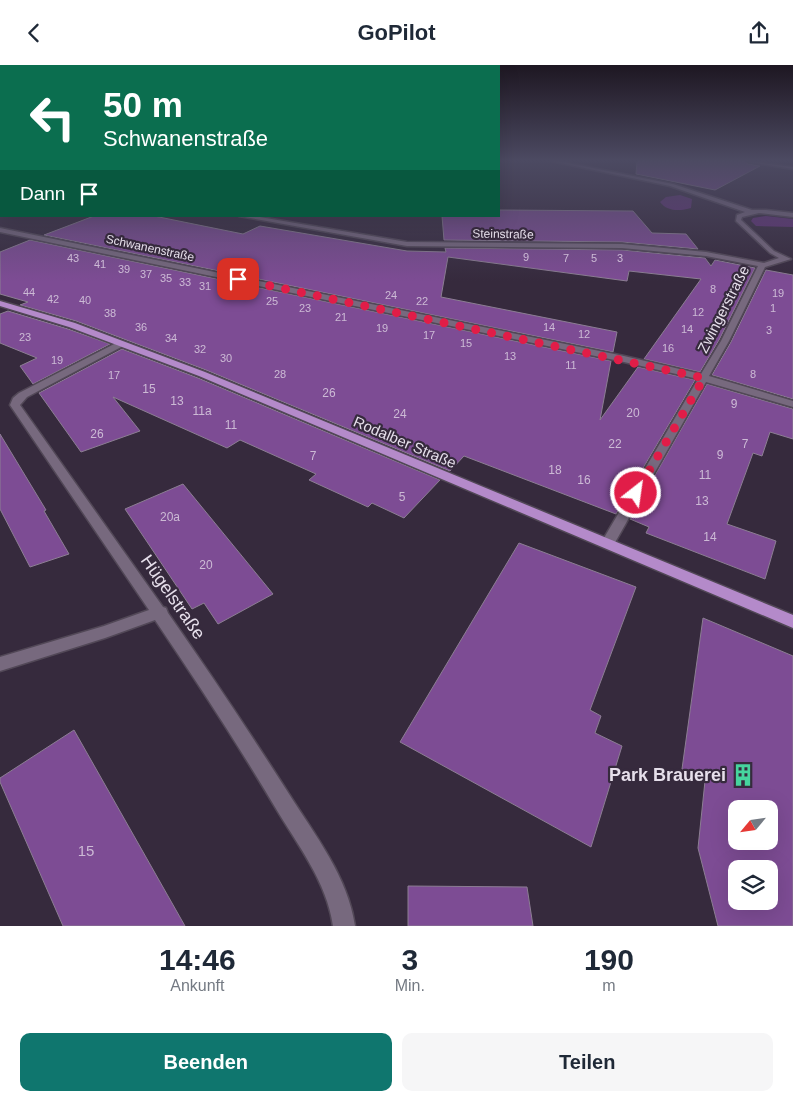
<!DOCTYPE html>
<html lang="de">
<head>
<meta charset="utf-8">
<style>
	:root { --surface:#fff; --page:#f6f6f7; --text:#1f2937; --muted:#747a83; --accent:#0f766e }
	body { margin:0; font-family:Arial,sans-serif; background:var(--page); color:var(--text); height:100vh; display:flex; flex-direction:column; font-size:19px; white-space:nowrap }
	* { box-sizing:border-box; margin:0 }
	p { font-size:16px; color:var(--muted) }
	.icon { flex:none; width:28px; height:28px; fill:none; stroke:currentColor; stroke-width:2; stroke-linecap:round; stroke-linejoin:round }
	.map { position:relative; height:861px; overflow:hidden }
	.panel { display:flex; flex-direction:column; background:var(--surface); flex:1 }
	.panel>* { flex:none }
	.banner { position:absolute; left:0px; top:0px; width:500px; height:152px; box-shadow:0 5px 20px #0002; background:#0b6e4f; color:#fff; overflow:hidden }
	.needle { width:32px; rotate:241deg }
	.buttons { position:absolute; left:728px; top:735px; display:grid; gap:10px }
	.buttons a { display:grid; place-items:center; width:50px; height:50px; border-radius:10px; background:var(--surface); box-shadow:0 5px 20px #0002; font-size:25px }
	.pin { position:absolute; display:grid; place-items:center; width:42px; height:42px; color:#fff; margin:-21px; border-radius:10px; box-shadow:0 2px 8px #0006 }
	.me { position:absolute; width:55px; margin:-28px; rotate:30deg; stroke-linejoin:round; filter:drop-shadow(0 0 4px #0008) }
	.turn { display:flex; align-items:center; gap:18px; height:105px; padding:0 20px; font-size:22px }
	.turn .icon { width:65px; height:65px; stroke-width:2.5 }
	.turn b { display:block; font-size:35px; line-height:42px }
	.then { display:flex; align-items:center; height:48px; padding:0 20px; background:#0003; gap:10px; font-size:19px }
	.eta { display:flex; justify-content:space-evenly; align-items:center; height:85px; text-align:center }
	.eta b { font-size:30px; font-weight:600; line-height:35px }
	.button { display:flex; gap:10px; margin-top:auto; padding:10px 20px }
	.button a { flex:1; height:58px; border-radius:10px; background:var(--accent); color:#fff; font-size:20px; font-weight:600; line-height:58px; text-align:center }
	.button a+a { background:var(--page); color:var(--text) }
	header { display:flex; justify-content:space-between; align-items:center; height:65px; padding:0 20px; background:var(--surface); font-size:22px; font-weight:600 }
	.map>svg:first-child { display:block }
	.green { fill:#603176 }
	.building { fill:#7d4c94; stroke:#8c7e93; fill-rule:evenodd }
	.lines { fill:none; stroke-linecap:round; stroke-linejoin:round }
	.minor-casing { stroke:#524857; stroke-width:3 }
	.major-casing { stroke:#524857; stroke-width:3 }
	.minor { fill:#77697e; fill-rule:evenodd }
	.major { fill:#b48aca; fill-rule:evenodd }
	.route { stroke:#e11d48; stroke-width:9; stroke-dasharray:0 16.2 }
	.labels { text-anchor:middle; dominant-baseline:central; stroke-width:4.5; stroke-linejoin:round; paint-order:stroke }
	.far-number-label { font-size:11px; fill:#ccbad5 }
	.far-street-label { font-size:12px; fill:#e6dfeb; stroke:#362a3d }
	.number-label { font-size:12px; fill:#ccbad5 }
	.street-label { font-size:15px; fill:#e6dfeb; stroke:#362a3d }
	.near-number-label { font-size:15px; fill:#ccbad5 }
	.near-street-label { font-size:18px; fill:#e6dfeb; stroke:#362a3d }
	.near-poi-label { font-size:18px; font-weight:bold; fill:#e6dfeb; stroke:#362a3d; text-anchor:end }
</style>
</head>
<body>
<header><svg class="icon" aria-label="back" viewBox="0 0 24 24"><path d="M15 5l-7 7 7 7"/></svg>GoPilot<svg class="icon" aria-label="share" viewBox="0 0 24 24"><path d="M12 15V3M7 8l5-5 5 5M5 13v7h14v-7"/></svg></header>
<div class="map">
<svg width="793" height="861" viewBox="0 0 793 861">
	<rect width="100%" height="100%" fill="#362a3d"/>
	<g class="green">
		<path d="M680,130L692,134L691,143C681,146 667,147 660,137L666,132Z"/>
		<path d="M766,151L793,154V162L756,161L751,156L753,153Z"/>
	</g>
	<g class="building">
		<path d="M637,96H745L748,99L760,101L715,125L636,109Z"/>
		<path d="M499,145L633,146L652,168L686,169L698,184L622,177L444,175L442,151H499Z"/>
		<path d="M94,151H154L243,169L260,161L407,186L446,187L445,183L622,185L705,193L711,201L715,195L755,203L719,275L700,307L644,294L701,214L629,206L627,216L448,192L441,232L617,267L613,287L44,170Z"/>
		<path d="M30,175L611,296L600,355L638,302L695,315L616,449L464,391L450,406L206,305L76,256L20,240L28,237L0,229V187Z"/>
		<path d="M766,205L793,210V334L712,310L731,277Z"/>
		<path d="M8,246L68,264L110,279L33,319L20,301L37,293L0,278V249Z"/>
		<path d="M122,284L198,313L440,415L404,453L372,438L368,442L309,415L316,409L240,375L227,383L113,332L140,366L81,387L39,328Z"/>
		<path d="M707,319L793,344V374L770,367L762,391L753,388L727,459L776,476L765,514L646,468L649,462L630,454Z"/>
		<path d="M0,369L46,445L44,446L69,489L30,502L0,444Z"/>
		<path d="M183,419L273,529L218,559L204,538L192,544L125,444Z"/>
		<path d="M519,478L636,522L590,645L601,651L595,668L622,681L591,782L400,677Z"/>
		<path d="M703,553L793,591V861H718L698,783L705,716L682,704ZM736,744H769V776H736ZM736,804H769V836H736Z"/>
		<path d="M74,665L185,861H63L0,717V713Z"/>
		<path d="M408,821L527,822L533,861H408Z"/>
	</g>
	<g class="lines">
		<defs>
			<g id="minor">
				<path d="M551,96H558L673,119L752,145H766L793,148V152L759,148L742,152L741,155L774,186L791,194L765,202L729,276L709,311L793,336V342L706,317L613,481H603L601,478L698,314L624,297L0,167V163L624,291L701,309L721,276L758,201L706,191L622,183L407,181L239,151H254L407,177L622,179L706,187L764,198L779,193L770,188L736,156L737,150L745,147L670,121Z"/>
				<path d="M747,96L793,102V104L749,97Z"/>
				<path d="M120,276L124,279L123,281L27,332L20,340L163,542L166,543L168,548C210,608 250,668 289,729C315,770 348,812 355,861H333C327,817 297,779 275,742C237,678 197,617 155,555L105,573L0,606V592L104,561L149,545L10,340L13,333L19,328Z"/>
			</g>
			<path id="major" d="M0,236L75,258L205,307L793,550V563L199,311L69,262L0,241Z"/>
		</defs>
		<use href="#minor" class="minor-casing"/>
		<use href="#major" class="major-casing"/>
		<use href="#minor" class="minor"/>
		<use href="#major" class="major"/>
	</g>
	<linearGradient id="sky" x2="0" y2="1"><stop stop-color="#1e1722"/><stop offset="0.44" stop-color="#4c4a62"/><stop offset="1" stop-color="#4c4a62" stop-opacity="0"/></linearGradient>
	<rect width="793" height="216" fill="url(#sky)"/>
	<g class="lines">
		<path class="route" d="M238,214L704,313L636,428"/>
	</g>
	<defs>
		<symbol id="building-bare" viewBox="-9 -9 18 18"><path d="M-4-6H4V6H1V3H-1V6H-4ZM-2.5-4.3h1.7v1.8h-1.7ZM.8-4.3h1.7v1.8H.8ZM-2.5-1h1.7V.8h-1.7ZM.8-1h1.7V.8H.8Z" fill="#46d49e" stroke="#362a3d" stroke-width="2.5" paint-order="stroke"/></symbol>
	</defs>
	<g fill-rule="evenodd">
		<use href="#building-bare" x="727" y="694" width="32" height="32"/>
	</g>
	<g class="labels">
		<g class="far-number-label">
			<text x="526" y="192">9</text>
			<text x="73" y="193">43</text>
			<text x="566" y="193">7</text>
			<text x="594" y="193">5</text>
			<text x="620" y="193">3</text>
			<text x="100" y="199">41</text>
			<text x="124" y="204">39</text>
			<text x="146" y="209">37</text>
			<text x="166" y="213">35</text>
			<text x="185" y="217">33</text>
			<text x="205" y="221">31</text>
			<text x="713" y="224">8</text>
			<text x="29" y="227">44</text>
			<text x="778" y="228">19</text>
			<text x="391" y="230">24</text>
			<text x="53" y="234">42</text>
			<text x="85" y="235">40</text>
			<text x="272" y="236">25</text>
			<text x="422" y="236">22</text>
			<text x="305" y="243">23</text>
			<text x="773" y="243">1</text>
			<text x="698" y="247">12</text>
			<text x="110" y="248">38</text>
			<text x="341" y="252">21</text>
			<text x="141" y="262">36</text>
			<text x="549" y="262">14</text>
			<text x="382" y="263">19</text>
			<text x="687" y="264">14</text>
			<text x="769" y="265">3</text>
			<text x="584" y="269">12</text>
			<text x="429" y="270">17</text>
			<text x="25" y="272">23</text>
			<text x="171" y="273">34</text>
			<text x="466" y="278">15</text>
			<text x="668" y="283">16</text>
			<text x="200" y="284">32</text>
			<text x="510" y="291">13</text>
			<text x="226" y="293">30</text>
			<text x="57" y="295">19</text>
			<text x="571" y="300">11</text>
			<text x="280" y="309">28</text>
			<text x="753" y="309">8</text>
			<text x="114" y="310">17</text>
		</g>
		<g class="far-street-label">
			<text transform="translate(503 169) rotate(1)">Steinstraße</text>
			<text transform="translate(150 183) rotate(12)">Schwanenstraße</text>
		</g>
		<g class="number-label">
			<text x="149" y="324">15</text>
			<text x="329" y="328">26</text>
			<text x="177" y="336">13</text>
			<text x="734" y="339">9</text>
			<text x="202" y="346">11a</text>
			<text x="633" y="348">20</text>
			<text x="400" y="349">24</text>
			<text x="231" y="360">11</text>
			<text x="97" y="369">26</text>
			<text x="615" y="379">22</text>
			<text x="745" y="379">7</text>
			<text x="720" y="390">9</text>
			<text x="313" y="391">7</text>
			<text x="555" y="405">18</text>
			<text x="705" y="410">11</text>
			<text x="584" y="415">16</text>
			<text x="402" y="432">5</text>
			<text x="702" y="436">13</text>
			<text x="170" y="452">20a</text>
			<text x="710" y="472">14</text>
			<text x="206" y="500">20</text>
		</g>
		<g class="street-label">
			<text transform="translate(723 244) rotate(-63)">Zwingerstraße</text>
			<text transform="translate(405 377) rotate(23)">Rodalber Straße</text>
		</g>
		<g class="near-number-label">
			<text x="86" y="785">15</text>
		</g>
		<g class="near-street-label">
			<text transform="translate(173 532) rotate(55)">Hügelstraße</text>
		</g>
		<g class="near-poi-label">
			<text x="726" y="710">Park Brauerei</text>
		</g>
	</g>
</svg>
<div class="buttons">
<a><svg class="needle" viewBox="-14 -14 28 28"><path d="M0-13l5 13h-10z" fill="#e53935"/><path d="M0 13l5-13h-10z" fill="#747a83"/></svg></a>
<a><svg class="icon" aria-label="layers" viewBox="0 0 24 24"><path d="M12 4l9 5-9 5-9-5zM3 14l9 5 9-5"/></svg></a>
</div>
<div class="pin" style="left:238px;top:214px;background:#d93025"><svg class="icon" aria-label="arrive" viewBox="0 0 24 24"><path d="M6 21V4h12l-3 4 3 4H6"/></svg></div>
<svg class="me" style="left:636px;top:428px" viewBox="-20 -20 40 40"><circle r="17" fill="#e11d48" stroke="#fff" stroke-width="3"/><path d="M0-11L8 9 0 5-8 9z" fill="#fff"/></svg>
<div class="banner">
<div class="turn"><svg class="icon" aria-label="left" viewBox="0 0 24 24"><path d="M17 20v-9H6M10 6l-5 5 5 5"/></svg><div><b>50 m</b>Schwanenstraße</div></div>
<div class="then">Dann<svg class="icon" aria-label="arrive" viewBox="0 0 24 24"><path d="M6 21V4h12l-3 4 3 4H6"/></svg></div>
</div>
</div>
<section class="panel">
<div class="eta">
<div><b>14:46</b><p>Ankunft</p></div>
<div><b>3</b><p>Min.</p></div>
<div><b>190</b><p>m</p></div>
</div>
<div class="button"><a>Beenden</a><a>Teilen</a></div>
</section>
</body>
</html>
